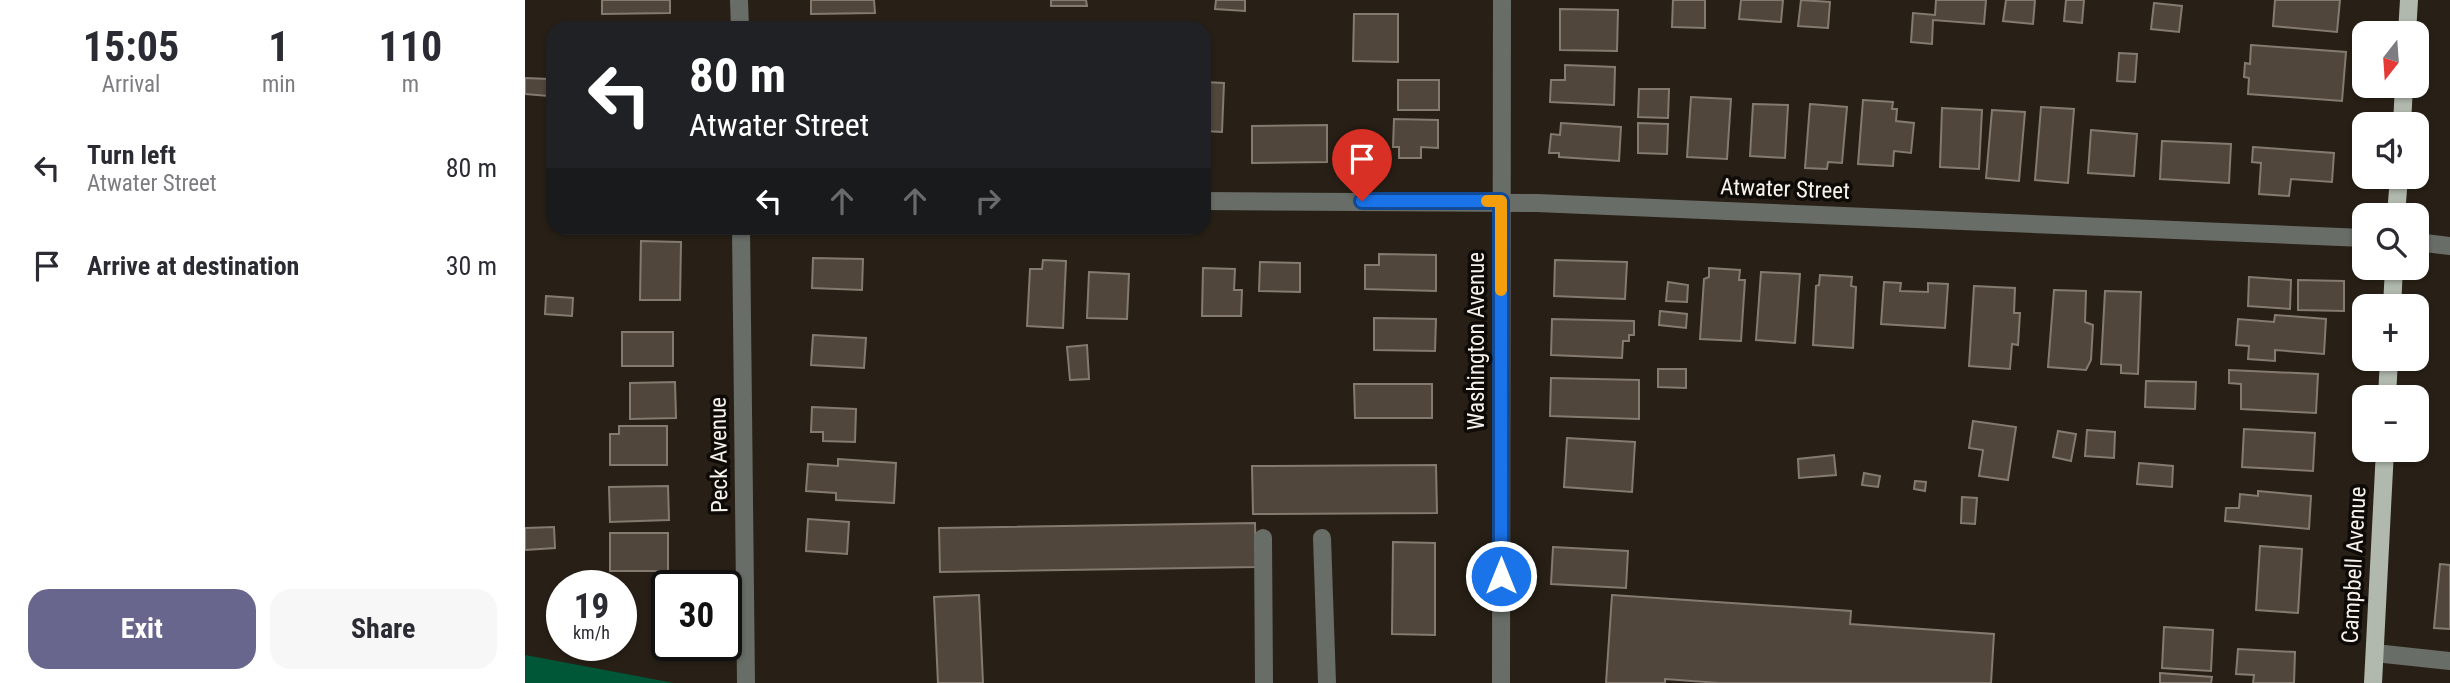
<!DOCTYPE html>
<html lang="en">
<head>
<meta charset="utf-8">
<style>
	:root { --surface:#fff; --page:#f7f7f7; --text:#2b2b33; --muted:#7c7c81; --accent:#68668c }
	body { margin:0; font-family:"Roboto Condensed",sans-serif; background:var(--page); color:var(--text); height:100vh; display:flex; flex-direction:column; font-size:26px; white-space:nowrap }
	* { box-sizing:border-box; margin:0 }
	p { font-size:23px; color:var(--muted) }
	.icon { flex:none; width:38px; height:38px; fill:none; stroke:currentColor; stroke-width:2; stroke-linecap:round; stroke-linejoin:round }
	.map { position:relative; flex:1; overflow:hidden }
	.panel { display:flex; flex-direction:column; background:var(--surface); width:525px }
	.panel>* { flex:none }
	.guide { position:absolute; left:21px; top:21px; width:665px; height:214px; border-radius:21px; box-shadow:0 2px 5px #0004; background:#202124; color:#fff; overflow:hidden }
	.needle { width:46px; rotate:197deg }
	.fabs { position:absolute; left:1827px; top:21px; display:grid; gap:14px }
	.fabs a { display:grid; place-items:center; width:77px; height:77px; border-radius:14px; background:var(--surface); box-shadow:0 2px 5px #0004; font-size:35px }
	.speed { position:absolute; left:21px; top:570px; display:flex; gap:14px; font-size:35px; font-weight:700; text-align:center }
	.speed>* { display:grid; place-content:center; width:91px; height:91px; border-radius:50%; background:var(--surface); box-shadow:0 2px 5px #0004; line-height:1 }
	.speed small { font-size:18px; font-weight:400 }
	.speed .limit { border:4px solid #111; border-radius:10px; background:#fff; color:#111 }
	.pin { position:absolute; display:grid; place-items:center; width:60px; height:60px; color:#fff; margin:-72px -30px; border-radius:50% 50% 50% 0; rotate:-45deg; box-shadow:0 0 7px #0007 }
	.pin .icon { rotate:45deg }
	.me { position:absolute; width:77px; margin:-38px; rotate:0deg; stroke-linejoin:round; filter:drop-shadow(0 0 5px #0008) }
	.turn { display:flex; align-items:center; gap:24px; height:147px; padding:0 28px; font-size:32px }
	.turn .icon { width:91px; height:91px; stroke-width:2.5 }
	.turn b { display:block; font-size:49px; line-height:60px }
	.lanes { display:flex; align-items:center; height:66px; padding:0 28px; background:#0003; justify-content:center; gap:35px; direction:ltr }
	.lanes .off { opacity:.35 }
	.eta { display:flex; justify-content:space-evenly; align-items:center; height:119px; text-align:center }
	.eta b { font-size:42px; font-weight:700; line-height:49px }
	.button { display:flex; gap:14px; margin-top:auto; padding:14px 28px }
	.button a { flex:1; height:80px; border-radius:21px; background:var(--accent); color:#fff; font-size:28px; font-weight:700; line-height:80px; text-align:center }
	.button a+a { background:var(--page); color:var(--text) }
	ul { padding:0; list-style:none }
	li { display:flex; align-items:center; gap:21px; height:98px; padding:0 28px }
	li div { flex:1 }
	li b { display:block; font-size:26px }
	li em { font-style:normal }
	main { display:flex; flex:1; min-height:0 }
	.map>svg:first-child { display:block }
	.green { fill:#005738 }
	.building { fill:#50463c; stroke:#857a6f; stroke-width:2 }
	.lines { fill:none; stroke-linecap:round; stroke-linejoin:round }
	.minor { stroke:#696d67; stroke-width:18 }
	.major { stroke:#b1b9ae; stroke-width:18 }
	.route-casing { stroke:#114b97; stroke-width:18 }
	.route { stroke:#1a73e8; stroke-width:12 }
	.slow { stroke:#f59e0b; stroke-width:12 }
	.labels { text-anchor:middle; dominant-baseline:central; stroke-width:7; stroke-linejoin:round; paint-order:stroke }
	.street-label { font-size:23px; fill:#f8f2ec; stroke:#0e0a07 }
</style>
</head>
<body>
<main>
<section class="panel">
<div class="eta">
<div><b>15:05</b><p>Arrival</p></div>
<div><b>1</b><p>min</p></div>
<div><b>110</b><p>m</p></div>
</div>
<ul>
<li><svg class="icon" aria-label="left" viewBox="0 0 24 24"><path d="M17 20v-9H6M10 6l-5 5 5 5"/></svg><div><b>Turn left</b><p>Atwater Street</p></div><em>80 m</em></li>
<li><svg class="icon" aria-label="arrive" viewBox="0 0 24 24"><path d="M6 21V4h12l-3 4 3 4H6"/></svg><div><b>Arrive at destination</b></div><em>30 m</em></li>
</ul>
<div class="button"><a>Exit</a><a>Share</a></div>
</section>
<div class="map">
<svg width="1925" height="683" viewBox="0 0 1925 683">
	<rect width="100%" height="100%" fill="#282016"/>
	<path class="green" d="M0,655L149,683H0Z"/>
	<g class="building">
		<path d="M77,0H145V13L77,14Z"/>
		<path d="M286,0H349L350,13L286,14Z"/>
		<path d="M526,0H561L562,6H526Z"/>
		<path d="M691,0H720V11L690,9Z"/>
		<path d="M1148,0H1180V28L1147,27Z"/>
		<path d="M1216,0H1258L1256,22L1214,19Z"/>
		<path d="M1276,0L1305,2L1303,28L1273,26Z"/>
		<path d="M1411,0H1461L1459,24L1408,20L1407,44L1386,42L1388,13L1410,15Z"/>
		<path d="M1481,0H1510L1508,24L1478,21Z"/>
		<path d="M1541,0H1559L1557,23L1539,21Z"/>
		<path d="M1750,0H1815L1812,32L1748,26Z"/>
		<path d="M1629,3L1657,6L1654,32L1626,29Z"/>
		<path d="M1035,9L1093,10L1092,51L1035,50Z"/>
		<path d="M829,14H873V62L828,61Z"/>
		<path d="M1726,45L1821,52L1817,101L1723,94L1724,78L1719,77L1720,63L1725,64Z"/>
		<path d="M1594,53L1612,54L1610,82L1592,81Z"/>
		<path d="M1040,65L1090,67L1089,105L1025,102L1026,80H1040Z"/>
		<path d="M0,78L24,79L23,96L0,94Z"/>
		<rect x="873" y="80" width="41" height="30"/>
		<path d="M679,82L699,83L697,132L679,131Z"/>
		<path d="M1114,89H1144L1143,118L1113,117Z"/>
		<path d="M1166,97L1206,99L1202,159L1162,157Z"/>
		<path d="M1338,100L1368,102L1367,109H1372L1371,121L1389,123L1386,153L1369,151L1368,166L1333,164Z"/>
		<path d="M1228,104L1263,105L1260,158L1225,156Z"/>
		<path d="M1285,104L1322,107L1317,163L1303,162L1302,169L1280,168Z"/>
		<path d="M1516,107L1549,109L1543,183L1510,180Z"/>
		<path d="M1417,108L1457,110L1454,169L1415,167Z"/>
		<path d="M1467,110L1500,112L1494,181L1461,178Z"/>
		<path d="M869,119L913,120V148L896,147V158H874V147H868Z"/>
		<path d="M1036,123L1096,127L1094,161L1034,157V153H1024L1026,134L1035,135Z"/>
		<path d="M1113,123L1143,124L1142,154L1113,153Z"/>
		<path d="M802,125V162L727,163V126Z"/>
		<path d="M1566,130L1612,134L1609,176L1563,173Z"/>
		<path d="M1637,141L1706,144L1704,183L1635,179Z"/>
		<path d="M1728,147L1809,153L1807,182L1766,179L1764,196L1734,194L1736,163L1727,162Z"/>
		<path d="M116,241L156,242L155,300H115Z"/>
		<path d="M854,254L911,255V291L840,289V265H854Z"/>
		<path d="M288,258L338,259L337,290L287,288Z"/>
		<path d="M518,260L541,261L538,328L502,326L505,269H517Z"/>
		<path d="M1030,260L1102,262L1100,299L1029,296Z"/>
		<path d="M735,262L775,263V292L734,291Z"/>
		<path d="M678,268L710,269L709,290H717L716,316H677Z"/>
		<path d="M1184,268L1215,270L1214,280H1220L1216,341L1175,339L1179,279L1184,277Z"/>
		<path d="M564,272L604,274L602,319L562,318Z"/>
		<path d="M1236,272L1275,274L1270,343L1231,340Z"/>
		<path d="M1295,275L1327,277L1326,286L1331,287L1328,348L1288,345L1291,286L1294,285Z"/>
		<path d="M1724,277L1766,280L1765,309L1723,306Z"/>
		<path d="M1773,280L1819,281V311L1773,310Z"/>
		<path d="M1143,282L1163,285L1162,302L1141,301Z"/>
		<path d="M1359,282L1376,283L1375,291L1403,292V283L1423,284L1420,328L1356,324Z"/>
		<path d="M1449,286L1490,288L1489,313H1495L1493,345L1487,344L1485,369L1444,366Z"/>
		<path d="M1529,290L1561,291L1560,322L1568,325L1566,360L1561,370L1523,367Z"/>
		<path d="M1580,291L1616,292L1613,374L1596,373V365L1576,364Z"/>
		<path d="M21,296L48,298L47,316L20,314Z"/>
		<path d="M1135,311L1162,314L1161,328L1134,325Z"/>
		<path d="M1750,315L1801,319L1799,354L1750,350V361L1723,359L1724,346L1711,345L1713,319L1749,322Z"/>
		<path d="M849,318L911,319L910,351L849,350Z"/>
		<path d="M1027,319L1109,321V335H1104V341H1098L1097,358L1026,355Z"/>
		<rect x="97" y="332" width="51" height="34"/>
		<path d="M288,335L341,338L339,368L286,365Z"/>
		<path d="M562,345L564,379L545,380L542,347Z"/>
		<path d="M1133,369H1161V388L1133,387Z"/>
		<path d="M1704,370L1793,374L1791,413L1716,409V384L1704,383Z"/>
		<path d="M1026,378L1114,380V419L1025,416Z"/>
		<path d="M1621,381L1671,382L1670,409L1620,407Z"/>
		<path d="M150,382L151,418L105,419V383Z"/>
		<path d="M829,384H907V418H830Z"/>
		<path d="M287,407L331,409L330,442L298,441V432H286Z"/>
		<path d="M1448,421L1491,427L1483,480L1454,476L1458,450L1444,448Z"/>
		<path d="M94,426H142V465H85V434H94Z"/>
		<path d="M1719,429L1790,433L1788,471L1717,467Z"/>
		<path d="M1562,430L1590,432L1589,458L1560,456Z"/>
		<path d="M1533,431L1551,434L1546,461L1528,457Z"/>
		<path d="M1042,438L1110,442L1107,492L1039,487Z"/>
		<path d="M1309,455L1311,475L1274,478L1273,459Z"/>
		<path d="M313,459L371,463L369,503L311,500V493L281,491L283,464L313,466Z"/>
		<path d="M1614,463L1648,466L1647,487L1612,484Z"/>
		<path d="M911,465L912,513L728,514L727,466Z"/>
		<path d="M1339,473L1355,476L1353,487L1337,485Z"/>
		<path d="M1390,481L1401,482L1400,491L1389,489Z"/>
		<path d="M143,486L144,520L85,522L84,487Z"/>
		<path d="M1733,491L1786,496L1784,529L1700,521L1701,508H1714L1715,494L1733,496Z"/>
		<path d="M1437,497L1452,498L1450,524L1436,523Z"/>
		<path d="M283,519L324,522L322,554L281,551Z"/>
		<path d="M730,523L731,567L415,572L414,528Z"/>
		<path d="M29,527L30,548L0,550V528Z"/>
		<rect x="85" y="533" width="58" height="38"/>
		<path d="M868,542L910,543V635L867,634Z"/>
		<path d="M1735,546L1777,549L1773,613L1731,610Z"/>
		<path d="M1028,547L1103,551L1101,588L1026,584Z"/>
		<path d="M1915,564L1925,565V629L1909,628Z"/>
		<path d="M454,595L458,683H413L409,597Z"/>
		<path d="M1087,595L1326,611L1325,624L1469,634L1466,683H1194L1140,679V683H1081Z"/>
		<path d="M1639,627L1688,630L1686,671L1637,668Z"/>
		<path d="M1713,649L1770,652L1769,683H1728L1729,675L1711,674Z"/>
		<path d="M1635,673L1687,677L1686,683H1635Z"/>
	</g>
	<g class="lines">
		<g class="minor">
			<path d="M214,0L215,28"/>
			<path d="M679,201L1012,203L1839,238"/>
			<path d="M216,228L221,683"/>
			<path d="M1892,242L1925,246"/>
			<path d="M738,538L739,683"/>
			<path d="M797,538L802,683"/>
			<path d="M1850,653L1925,661"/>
			<path d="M976,683L977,0"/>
		</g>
		<g class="major">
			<path d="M1882,33L1884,0"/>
			<path d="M1877,124L1879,86"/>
			<path d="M1871,215L1874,177"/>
			<path d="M1867,306L1869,268"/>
			<path d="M1862,397L1864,359"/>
			<path d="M1848,683L1860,450"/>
		</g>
	</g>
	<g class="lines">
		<defs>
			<path id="route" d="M837,201H976V576"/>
		</defs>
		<use href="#route" class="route-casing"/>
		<use href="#route" class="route"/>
		<path class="slow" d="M962,201H976V290"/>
	</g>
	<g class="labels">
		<g class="street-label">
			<text transform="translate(1260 189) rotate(2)">Atwater Street</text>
			<text transform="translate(951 341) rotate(-90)">Washington Avenue</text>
			<text transform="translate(194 455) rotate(-91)">Peck Avenue</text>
			<text transform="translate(1829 565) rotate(-87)">Campbell Avenue</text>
		</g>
	</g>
</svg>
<div class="fabs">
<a><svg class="needle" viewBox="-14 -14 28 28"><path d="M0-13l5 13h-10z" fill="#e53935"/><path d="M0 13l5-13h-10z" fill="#7c7c81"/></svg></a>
<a><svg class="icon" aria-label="sound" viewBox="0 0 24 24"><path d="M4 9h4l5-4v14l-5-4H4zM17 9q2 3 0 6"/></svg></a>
<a><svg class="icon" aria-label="search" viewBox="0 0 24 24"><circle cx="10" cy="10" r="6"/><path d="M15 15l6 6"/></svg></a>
<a>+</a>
<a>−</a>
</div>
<div class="speed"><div>19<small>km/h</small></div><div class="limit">30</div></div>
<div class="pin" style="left:837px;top:201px;background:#d93025"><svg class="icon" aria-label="arrive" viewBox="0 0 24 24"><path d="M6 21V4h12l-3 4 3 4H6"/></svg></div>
<svg class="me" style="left:976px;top:576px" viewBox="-20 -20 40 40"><circle r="17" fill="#1a73e8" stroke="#fff" stroke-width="3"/><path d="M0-11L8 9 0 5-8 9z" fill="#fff"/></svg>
<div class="guide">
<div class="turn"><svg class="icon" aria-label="left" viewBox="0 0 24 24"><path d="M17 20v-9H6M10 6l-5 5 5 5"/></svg><div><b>80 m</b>Atwater Street</div></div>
<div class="lanes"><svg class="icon" aria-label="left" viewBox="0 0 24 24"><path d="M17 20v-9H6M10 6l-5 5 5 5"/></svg><svg class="icon off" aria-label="ahead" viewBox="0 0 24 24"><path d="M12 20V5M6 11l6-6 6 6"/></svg><svg class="icon off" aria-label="ahead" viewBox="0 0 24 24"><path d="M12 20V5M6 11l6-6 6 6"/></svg><svg class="icon off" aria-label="right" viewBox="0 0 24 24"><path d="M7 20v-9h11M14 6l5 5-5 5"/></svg></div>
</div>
</div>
</main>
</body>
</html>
